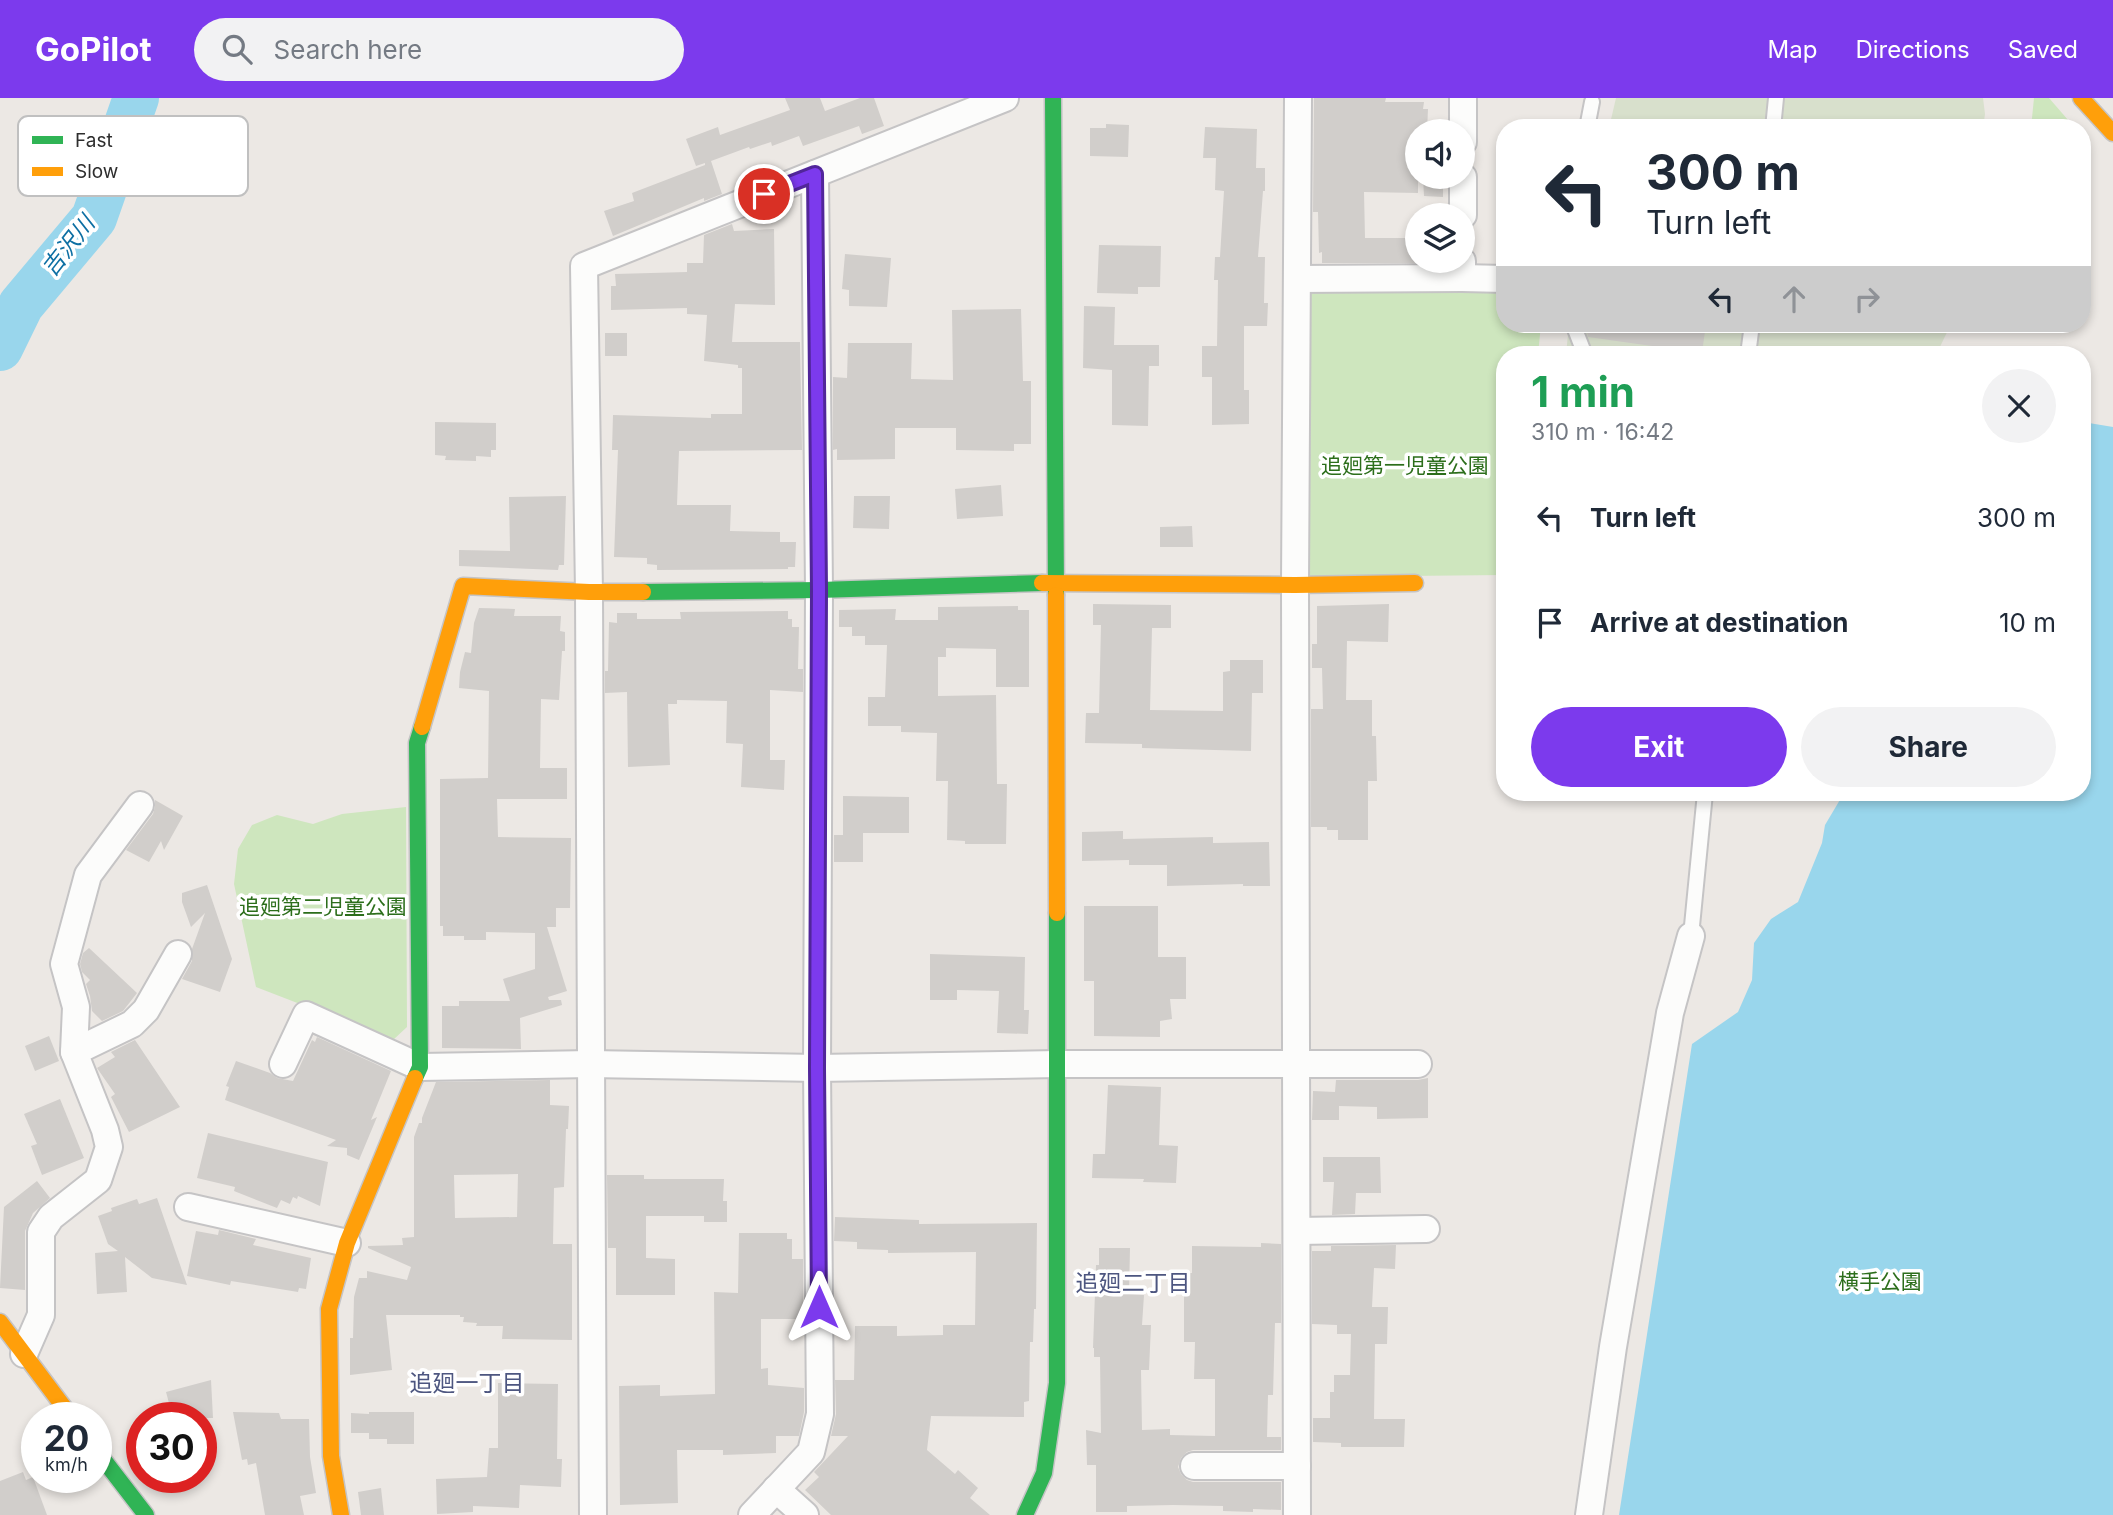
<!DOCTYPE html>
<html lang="en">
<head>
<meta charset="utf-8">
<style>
	:root { --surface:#fff; --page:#f2f2f3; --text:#1f2937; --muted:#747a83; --accent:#7c3aed }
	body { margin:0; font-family:Inter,"Noto Sans JP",sans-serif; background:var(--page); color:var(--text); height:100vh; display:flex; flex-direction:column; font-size:26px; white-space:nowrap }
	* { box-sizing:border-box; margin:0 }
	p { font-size:23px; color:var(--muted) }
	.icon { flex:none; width:38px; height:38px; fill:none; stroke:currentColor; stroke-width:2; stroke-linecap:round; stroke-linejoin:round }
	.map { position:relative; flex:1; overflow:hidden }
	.side { position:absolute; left:1496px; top:248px; width:595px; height:455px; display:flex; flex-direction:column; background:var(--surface); border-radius:28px; box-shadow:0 4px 10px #0003 }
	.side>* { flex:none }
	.guide { position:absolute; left:1496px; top:21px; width:595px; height:214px; border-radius:28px; box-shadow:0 4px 10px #0003; background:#fff; color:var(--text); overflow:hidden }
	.fabs { position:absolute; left:1405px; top:21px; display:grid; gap:14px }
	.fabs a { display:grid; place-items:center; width:70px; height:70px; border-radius:50%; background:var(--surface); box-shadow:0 4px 10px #0003; font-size:35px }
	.speed { position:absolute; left:21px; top:1304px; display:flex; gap:14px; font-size:35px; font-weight:700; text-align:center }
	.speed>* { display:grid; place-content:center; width:91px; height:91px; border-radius:50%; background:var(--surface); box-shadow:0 4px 10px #0003; line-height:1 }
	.speed small { font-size:18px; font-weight:400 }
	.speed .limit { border:10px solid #d22; background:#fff; color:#111 }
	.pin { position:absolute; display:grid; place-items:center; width:60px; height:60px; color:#fff; margin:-30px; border:4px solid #fff; border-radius:50%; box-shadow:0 2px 7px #0007 }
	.me { position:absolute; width:77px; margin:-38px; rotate:0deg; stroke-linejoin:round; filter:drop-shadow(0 0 5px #0008) }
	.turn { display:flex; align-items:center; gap:24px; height:147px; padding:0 35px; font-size:32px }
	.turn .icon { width:91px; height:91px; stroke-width:2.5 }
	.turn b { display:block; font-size:49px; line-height:60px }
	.lanes { display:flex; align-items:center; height:66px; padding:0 35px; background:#0003; justify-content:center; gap:35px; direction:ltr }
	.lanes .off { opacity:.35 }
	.round { display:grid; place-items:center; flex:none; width:74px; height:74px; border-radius:37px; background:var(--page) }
	.summary { display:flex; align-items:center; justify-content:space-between; height:119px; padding:0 35px }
	h1 { font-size:42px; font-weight:700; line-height:52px; color:#1e9e55 }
	.action { display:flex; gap:14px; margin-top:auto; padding:14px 35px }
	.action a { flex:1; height:80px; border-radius:42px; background:var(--accent); color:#fff; font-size:28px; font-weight:700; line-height:80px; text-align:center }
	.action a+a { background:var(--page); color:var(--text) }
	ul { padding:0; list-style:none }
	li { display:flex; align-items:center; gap:21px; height:105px; padding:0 35px }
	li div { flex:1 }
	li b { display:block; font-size:26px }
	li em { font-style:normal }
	header { display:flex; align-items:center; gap:42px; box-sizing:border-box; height:98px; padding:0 35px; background:var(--accent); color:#fff }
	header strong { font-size:33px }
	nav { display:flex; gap:38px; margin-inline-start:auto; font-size:24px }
	.search { width:490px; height:63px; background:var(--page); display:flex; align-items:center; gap:18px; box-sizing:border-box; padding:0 24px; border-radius:38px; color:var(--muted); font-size:26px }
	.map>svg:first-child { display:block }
	.green { fill:#cee6be }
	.cemetery { fill:#d8e0cc }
	.water { fill:#99d6ec }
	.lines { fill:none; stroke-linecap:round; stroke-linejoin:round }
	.river { stroke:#99d6ec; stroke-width:46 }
	.building { fill:#d1cecb; fill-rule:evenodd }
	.lane-casing { stroke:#c5c4c5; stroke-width:18 }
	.street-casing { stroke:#c5c4c5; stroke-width:30 }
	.fast-casing { stroke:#c5c4c5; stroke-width:19 }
	.slow-casing { stroke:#c5c4c5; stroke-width:19 }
	.lane { stroke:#fcfcfb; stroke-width:14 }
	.street { stroke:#fcfcfb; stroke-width:26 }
	.fast { stroke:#30b455; stroke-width:16 }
	.slow { stroke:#ff9f0a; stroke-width:16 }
	.route-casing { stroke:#51269a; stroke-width:18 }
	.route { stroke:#7c3aed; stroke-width:12 }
	.labels { text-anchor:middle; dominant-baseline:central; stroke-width:7; stroke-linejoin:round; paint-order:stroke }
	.park-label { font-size:21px; fill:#2c6e1b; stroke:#fff }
	.water-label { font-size:23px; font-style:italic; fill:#0d6fa3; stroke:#fff }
	.neighbourhood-label { font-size:23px; fill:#4d5680; stroke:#fff }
	.key { fill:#fff; stroke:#c0c0c0; stroke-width:2 }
	.key-label { font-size:19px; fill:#2e2e2e }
</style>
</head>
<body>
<header>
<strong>GoPilot</strong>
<div class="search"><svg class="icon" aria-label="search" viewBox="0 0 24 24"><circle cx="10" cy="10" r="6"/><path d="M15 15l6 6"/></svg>Search here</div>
<nav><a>Map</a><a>Directions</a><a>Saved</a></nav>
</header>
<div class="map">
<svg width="2113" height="1417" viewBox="0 0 2113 1417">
	<rect width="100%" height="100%" fill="#ece8e4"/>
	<g class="green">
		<path d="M2034,0H2049L2075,30H2031Z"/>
		<path d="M1306,191L1505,193V226H1541L1538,257H1505V477L1303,479Z"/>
		<path d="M406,709L407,929L393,942L256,889L234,786L238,751L252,727L277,717L313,726L342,716Z"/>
	</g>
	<g class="cemetery">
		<path d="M1616,0H1983L1985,16L1983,30H1609Z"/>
		<path d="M1569,226H1951L1936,257H1566Z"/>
	</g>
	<path class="water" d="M2083,324L2113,329V1417H1619L1692,946L1738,914L1752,882L1754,845L1771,821L1798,804L1822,745L1825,727L1844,695H2082Z"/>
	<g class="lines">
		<path class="river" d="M0,250L21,207L94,120L136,0"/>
	</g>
	<g class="building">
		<path d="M785,0H820L825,13L860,0H874L884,28L862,36L859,28L803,48L799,38L772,48L771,44L750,51L749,49L711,63L722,96L704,103V100L613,138L604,113L634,103L632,95L705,67V65L696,68L686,41L718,29L720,37L790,12Z"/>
		<path d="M1314,0H1386L1385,4H1424L1423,11H1428L1427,33H1418V95L1364,94L1365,140H1418V165H1322V154L1319,155L1318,114H1313Z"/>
		<path d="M1106,26L1129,27L1128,59L1090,58V30H1106Z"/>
		<path d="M1205,29L1257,31L1256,70H1265V93H1263L1258,159H1265L1264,205H1268L1267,228H1244V292H1249V326L1212,327V279H1202V248H1217L1218,182H1214L1215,159H1220L1224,93L1215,92L1216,60H1203Z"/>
		<path d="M1423,79H1443V99L1424,98Z"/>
		<path d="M732,126L734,133L774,131L775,207L735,206L732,244H800L802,352L679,353L677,407H731L730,433L780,434V444H796L795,469H788V471L657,472V467L647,466V460L614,459L618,352H612L613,317L711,320V316H742V270H738V267L704,263L707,217L687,216V210L611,212V188H616L615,176L687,174V165H703L704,137Z"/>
		<path d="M1099,147L1161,148L1160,189H1138V196L1097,195Z"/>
		<path d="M845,156L891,160L887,209L849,208V192L842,191Z"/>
		<path d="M1084,208L1115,209L1114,247H1159V268H1149L1148,328L1112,327V272L1083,270Z"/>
		<path d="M1021,211L1023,283H1031V346H1014V353L956,352V330H895V361L837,362V351L833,352V279L847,280L848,245H912L911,281L953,282L952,212Z"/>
		<path d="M1585,226H1706L1702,255L1588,239Z"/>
		<rect x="605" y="235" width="22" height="23"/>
		<path d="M435,324L496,325V352H491V359L476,358V363L445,362L446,358L435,357Z"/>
		<path d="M1001,387L1003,418L957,421L955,391Z"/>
		<path d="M566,398L564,467H559L558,472L459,468V452L510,453L509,399Z"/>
		<path d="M854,398H890L889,431L853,430Z"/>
		<path d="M1192,428L1193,449H1160V429Z"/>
		<path d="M1093,506L1171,507V530H1152L1150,612L1223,613V574L1230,573V562H1263V595H1252L1251,653L1142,650V646L1085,645L1086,615H1099L1101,527H1093Z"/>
		<path d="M1389,506L1388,544L1347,543L1346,602H1372V638H1376L1377,683H1368V742H1338V732H1327V729H1311V611H1323L1322,570H1312V546H1317V508Z"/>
		<path d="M1018,508V512H1029V589H996V551L946,550V559H938V598L996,597L997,686H1007L1006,746H965V743L947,742L948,683H936L937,635L901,634V628H868V599H885L887,547H865V538H852V529H839V512L896,511L895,522H938V509Z"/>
		<path d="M479,510L515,511L514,518H561L560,533L565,534V553H562L559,602L541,601L540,670H567V701H497L498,739L571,740L570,810H556V829H547L567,893L548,899L549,902H561L562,907L520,920L521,951L442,950V908H459V903H510L503,881L535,871V835L486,834V842H464V838H443V828H440V681L488,680L489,593L459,590L460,574L465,554L471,555L474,525Z"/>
		<path d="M788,513V521H792V529H799L798,571H803V594L770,592V662H785L784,692L741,689L743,646L726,645L727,603L677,602V606H668L670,667L628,669L627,594L605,595V573H608L609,524L617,525V515H637V521H681L680,514Z"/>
		<path d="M843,698L909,699V735H863V764H834V737H843Z"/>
		<path d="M155,702L183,718L164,752L161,743L149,764L126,752L153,716L155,709Z"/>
		<path d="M1123,733V741L1213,739V745L1269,744L1270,788H1243V786L1167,788V767H1129V762L1082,763V734Z"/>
		<path d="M207,787L232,861L220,894L182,881L192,863V851L205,815L191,829L182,804V795Z"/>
		<path d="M1084,808H1158V859H1186V901H1170L1172,921L1160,923V939L1094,938V883H1084Z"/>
		<path d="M89,850L137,895L123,913L102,923L92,913L90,898L86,886L90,882L82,874L80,866L83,855Z"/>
		<path d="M930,856L1025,859L1024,912H1029L1028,936L997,935L999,893L957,892V902H930Z"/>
		<path d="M49,938L59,963L35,973L25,948Z"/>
		<path d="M317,939L391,973L371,1022L377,1019L359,1062L347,1057V1050L327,1048L336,1042L225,1002L229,989L226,988L236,963L270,975L277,980L293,983L312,942L315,944Z"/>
		<path d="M135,942L180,1009L129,1034L111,999L115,996L97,970L115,959L111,954Z"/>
		<path d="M1428,980V1020L1377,1021V1009L1339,1008V1022H1312L1313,993L1335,994L1336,982H1418Z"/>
		<path d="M550,982V1007L569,1008L568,1031H566L564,1089L554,1090L553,1146H572V1242L502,1241L503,1228H476L477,1225L463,1224L464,1219H460V1217H386L392,1272L350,1277V1240H353L354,1199L359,1180H367V1173L407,1182L411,1169L368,1150V1148L403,1147L402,1140L414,1139V1039L419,1025H422V1020L436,984ZM518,1076L517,1119L455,1120L454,1077Z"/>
		<path d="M1108,987L1161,989L1159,1047L1178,1048L1176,1085L1143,1084L1144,1081L1092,1080L1093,1056H1105Z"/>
		<path d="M60,1001L84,1060L42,1077L31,1048L37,1046L24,1016Z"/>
		<path d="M208,1035L328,1064L320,1108L298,1098L297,1101L293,1099L290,1106L281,1102L277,1110L234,1093L235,1089L197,1080Z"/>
		<path d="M1323,1059H1380L1381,1095H1356L1355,1116L1332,1117L1334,1084H1323Z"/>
		<path d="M607,1077H644V1081H724L723,1103H727V1124H704V1118H646V1160L675,1161V1197H616V1150H608Z"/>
		<path d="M37,1083L50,1100L33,1115L25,1133V1192L0,1190L4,1109Z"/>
		<path d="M157,1100L187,1187L152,1180L125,1159L127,1194L97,1196L95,1155L118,1153L108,1146L98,1118L112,1113L111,1110L137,1101L139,1106Z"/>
		<path d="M835,1119L919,1122V1126L1037,1125L1036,1211H1034L1033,1244H1030L1029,1303L1024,1304V1319L931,1318L927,1352L955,1376L958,1372L978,1390L970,1400L990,1417H831L805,1392L819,1379L814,1374L848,1338H831L836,1316L835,1282H854L855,1228H897V1238L943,1237V1227H975L976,1154L888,1155V1152L857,1151V1144L834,1143Z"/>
		<path d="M219,1132L256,1141L253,1147L311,1160L306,1191L299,1190L298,1194L231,1183L230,1187L187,1178L196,1133L218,1137Z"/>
		<path d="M739,1135H787V1141H792V1161H803V1221H761V1271L768,1270V1287L804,1290V1314L799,1338H776V1355L723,1357V1352H677L678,1405L620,1407L619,1288L660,1287V1298L715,1296L714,1194L738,1195Z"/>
		<path d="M1261,1145L1281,1146V1225H1275L1273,1297H1268L1267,1339H1281V1352H1193L1187,1354L1181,1360L1178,1369L1181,1376L1187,1382L1193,1384H1281V1412L1253,1411V1414L1223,1413V1408L1173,1407L1127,1408V1414H1096V1367H1087L1086,1332L1101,1335L1100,1259H1094V1250H1093L1096,1167H1099V1150H1130L1129,1196L1144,1197L1142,1227H1151L1149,1272H1141L1142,1332L1170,1331V1337L1215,1338V1281H1194L1195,1244H1184V1194H1187V1175H1192V1148L1261,1149Z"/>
		<path d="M1396,1147L1395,1171L1374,1170L1372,1209H1388L1387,1246H1375L1374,1321H1405L1404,1349H1341V1345L1313,1344V1320H1330V1294H1334V1277H1350L1351,1236H1337V1227L1312,1226V1153H1331V1148Z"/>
		<path d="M211,1282L213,1320H173L166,1294Z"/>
		<path d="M498,1285L558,1286L557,1361H562L561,1389L520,1387L519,1410L473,1408V1414L437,1416L436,1381L487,1379L489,1350H498Z"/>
		<path d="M233,1314L279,1315L281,1321H309L310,1359L316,1395L300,1398L304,1417H265L256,1365L248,1367L247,1361L242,1362Z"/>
		<path d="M369,1314H414V1346H387V1341H369V1335H351V1315L369,1316Z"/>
		<path d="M23,1374L26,1382L33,1379L47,1417H0V1383Z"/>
		<path d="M381,1390L384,1417H361L358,1394Z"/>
	</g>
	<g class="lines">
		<defs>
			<g id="lane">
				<path d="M1587,30L1592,4"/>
				<path d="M1773,30L1776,0"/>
				<path d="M1573,226L1585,257"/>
				<path d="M1748,257L1752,226"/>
				<path d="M1691,838L1705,695"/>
			</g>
			<g id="street">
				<path d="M1463,44V0"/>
				<path d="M1463,117V79"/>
				<path d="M1462,180L1505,181"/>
				<path d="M1297,181L1462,180V163"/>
				<path d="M74,954L132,926L146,912L178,856"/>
				<path d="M283,966L306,917L420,969L590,966L817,970L1058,966H1418"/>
				<path d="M188,1109L347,1145"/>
				<path d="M1297,1133L1426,1131"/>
				<path d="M24,1256L41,1217V1134L51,1119L98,1082L109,1049L105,1032L74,954L76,909L64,866L88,777L140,707"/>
				<path d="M1194,1368H1297"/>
				<path d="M776,1391L805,1417"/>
				<path d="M593,1417L589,494L584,168L1005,0"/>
				<path d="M752,1417L811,1354L820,1316L817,970L819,492L815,76"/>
				<path d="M1297,1417L1295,487L1298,0"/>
				<path d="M1589,1417L1613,1249L1670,915L1691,838"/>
			</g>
			<g id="fast">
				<path d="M1053,0L1056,497"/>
				<path d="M643,494L819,492L1042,485"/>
				<path d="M415,980L420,969L417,645L422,629"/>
				<path d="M96,1352L146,1417"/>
				<path d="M1025,1417L1044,1375L1057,1285V815"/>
			</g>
			<g id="slow">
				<path d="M2081,0L2113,35"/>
				<path d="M1042,485L1295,487L1415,485"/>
				<path d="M1056,497L1057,815"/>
				<path d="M422,629L463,488L589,494H643"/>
				<path d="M0,1224L72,1320"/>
				<path d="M341,1417L331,1358L329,1211L347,1145L415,980"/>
			</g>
		</defs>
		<use href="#lane" class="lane-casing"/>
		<use href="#street" class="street-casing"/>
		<use href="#fast" class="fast-casing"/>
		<use href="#slow" class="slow-casing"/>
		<use href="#lane" class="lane"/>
		<use href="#street" class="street"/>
		<use href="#fast" class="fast"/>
		<use href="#slow" class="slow"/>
	</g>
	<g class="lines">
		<defs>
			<path id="route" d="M764,96L815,76L819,492L817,970L819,1209"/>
		</defs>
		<use href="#route" class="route-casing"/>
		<use href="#route" class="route"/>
	</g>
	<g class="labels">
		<g class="park-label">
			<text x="1405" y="367">追廻第一児童公園</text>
			<text x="323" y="808">追廻第二児童公園</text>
			<text x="1880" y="1183">横手公園</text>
		</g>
		<g class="water-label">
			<text transform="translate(68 148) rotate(-52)">吉沢川</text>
		</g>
		<g class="neighbourhood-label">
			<text x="1133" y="1185">追廻二丁目</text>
			<text x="467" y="1285">追廻一丁目</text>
		</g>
	</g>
	<rect x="18" y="18" width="230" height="80" rx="10" class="key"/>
	<rect x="32" y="38" width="31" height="8" fill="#30b455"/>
	<rect x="32" y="69" width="31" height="9" fill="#ff9f0a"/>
	<g class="key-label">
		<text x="75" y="49">Fast</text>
		<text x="75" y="80">Slow</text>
	</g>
</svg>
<div class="fabs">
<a><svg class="icon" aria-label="sound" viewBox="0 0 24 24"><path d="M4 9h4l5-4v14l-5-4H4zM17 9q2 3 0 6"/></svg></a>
<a><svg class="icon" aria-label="layers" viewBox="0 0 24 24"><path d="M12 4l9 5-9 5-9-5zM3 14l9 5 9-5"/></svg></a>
</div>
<div class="speed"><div>20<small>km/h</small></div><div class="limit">30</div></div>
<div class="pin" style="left:764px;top:96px;background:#d93025"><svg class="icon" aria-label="arrive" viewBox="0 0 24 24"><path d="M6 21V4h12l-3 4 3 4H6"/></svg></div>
<svg class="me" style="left:819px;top:1209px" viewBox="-20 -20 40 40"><path d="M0-17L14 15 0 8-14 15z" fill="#7c3aed" stroke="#fff" stroke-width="4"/></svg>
<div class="guide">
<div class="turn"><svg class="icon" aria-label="left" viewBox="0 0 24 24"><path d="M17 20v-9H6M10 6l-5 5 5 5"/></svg><div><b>300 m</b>Turn left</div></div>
<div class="lanes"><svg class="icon" aria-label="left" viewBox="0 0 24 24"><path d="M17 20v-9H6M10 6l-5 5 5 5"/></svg><svg class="icon off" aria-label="ahead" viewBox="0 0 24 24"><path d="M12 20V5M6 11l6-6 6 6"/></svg><svg class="icon off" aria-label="right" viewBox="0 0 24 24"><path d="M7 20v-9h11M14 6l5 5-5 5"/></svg></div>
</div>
<section class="side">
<div class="summary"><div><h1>1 min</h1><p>310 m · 16:42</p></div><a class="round"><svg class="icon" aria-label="close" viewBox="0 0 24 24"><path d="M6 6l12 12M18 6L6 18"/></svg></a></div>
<ul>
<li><svg class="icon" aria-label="left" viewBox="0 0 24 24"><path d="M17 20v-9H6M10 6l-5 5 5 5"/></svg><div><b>Turn left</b></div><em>300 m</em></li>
<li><svg class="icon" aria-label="arrive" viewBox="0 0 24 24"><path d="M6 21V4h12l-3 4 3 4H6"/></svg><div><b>Arrive at destination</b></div><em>10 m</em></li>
</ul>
<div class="action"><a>Exit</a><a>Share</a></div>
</section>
</div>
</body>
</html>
